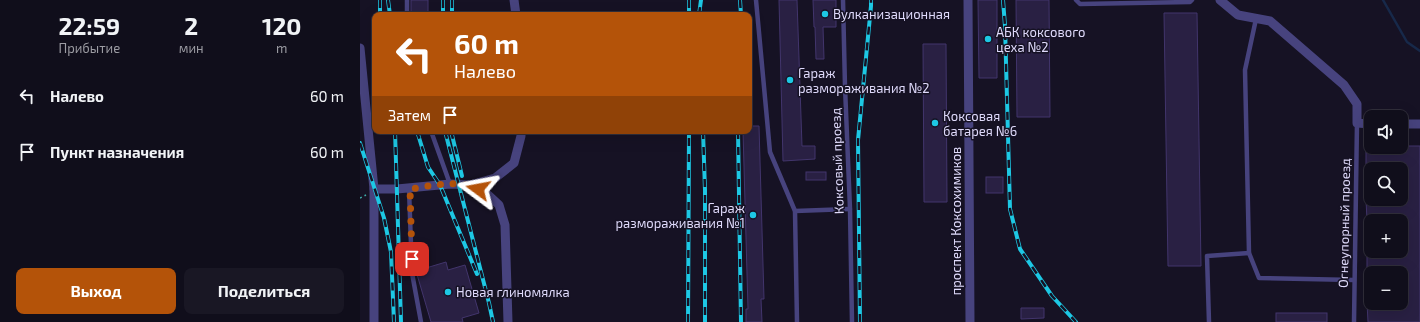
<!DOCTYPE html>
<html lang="ru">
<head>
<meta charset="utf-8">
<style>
	:root { --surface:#100e1b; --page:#191724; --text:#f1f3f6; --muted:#9c9ca3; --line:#302e3a; --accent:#b45309 }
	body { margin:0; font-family:"Exo 2",sans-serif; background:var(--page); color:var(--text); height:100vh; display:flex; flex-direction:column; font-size:15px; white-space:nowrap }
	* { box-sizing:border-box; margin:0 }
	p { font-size:13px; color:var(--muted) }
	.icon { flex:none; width:22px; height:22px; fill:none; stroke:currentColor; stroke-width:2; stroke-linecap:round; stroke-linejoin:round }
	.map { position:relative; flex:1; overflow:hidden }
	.sheet { display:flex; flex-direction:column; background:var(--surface); width:360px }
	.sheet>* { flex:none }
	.guide { position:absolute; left:12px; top:12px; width:380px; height:122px; border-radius:8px; box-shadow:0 4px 16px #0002,0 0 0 1px var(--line); background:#b45309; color:#fff; overflow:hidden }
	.controls { position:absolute; left:1004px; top:110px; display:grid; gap:8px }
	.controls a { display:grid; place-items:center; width:44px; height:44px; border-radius:8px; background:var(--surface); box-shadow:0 4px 16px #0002,0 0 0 1px var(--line); font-size:20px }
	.pin { position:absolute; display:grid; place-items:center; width:34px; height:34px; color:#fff; margin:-17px; border-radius:8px; box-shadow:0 2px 6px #0006 }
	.me { position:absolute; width:44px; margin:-22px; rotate:283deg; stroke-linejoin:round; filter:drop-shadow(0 0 3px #0008) }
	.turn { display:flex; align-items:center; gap:14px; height:84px; padding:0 16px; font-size:18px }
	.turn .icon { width:52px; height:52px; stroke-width:2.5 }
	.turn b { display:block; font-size:28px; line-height:34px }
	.then { display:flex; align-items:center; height:38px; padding:0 16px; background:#0003; gap:8px; font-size:15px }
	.eta { display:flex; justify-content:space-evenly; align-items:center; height:68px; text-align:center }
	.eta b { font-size:24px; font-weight:700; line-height:28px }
	.action { display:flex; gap:8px; margin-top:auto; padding:8px 16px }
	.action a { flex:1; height:46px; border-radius:8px; background:var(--accent); color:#fff; font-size:16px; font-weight:700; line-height:46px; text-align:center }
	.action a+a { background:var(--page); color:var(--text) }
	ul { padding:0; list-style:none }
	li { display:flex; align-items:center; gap:12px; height:56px; padding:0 16px }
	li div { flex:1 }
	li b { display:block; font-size:15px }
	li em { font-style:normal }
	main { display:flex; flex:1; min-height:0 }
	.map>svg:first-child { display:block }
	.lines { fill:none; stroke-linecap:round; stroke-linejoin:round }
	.stream { stroke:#17294a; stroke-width:2.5 }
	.building { fill:#292043; stroke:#42356c }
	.path { stroke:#3eaaa8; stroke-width:1.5; stroke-dasharray:2 3; stroke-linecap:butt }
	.lane { stroke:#47437e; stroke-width:4.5 }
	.street { stroke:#47437e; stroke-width:9 }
	.rail-casing { stroke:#1dc8e4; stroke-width:4 }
	.rail { stroke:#161224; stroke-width:2.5; stroke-dasharray:8; stroke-linecap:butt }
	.route { stroke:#b45309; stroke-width:7; stroke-dasharray:0 12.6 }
	.poi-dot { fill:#1dc8e4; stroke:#161224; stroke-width:1.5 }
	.labels { text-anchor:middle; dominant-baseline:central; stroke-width:3; stroke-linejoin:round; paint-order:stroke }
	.poi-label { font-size:13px; fill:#dfdafb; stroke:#161224; text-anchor:start }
	.street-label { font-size:13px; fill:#dfdafb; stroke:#161224 }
</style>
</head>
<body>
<main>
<section class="sheet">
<div class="eta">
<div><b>22:59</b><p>Прибытие</p></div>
<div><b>2</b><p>мин</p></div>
<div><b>120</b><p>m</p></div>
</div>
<ul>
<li><svg class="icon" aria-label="left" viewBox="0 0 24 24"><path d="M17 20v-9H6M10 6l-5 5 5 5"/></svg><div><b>Налево</b></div><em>60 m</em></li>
<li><svg class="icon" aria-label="arrive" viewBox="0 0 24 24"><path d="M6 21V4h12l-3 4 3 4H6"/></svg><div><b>Пункт назначения</b></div><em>60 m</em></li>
</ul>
<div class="action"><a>Выход</a><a>Поделиться</a></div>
</section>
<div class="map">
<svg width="1060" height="322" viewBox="0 0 1060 322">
	<rect width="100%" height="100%" fill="#161224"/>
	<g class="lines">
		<path class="stream" d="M1023,0L1047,42L1060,51"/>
	</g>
	<g class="building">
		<rect x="51" y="0" width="17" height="15"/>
		<path d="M419,0H437L442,146H455V159L423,161Z"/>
		<path d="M453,0H476V27H463L464,59H456L455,27H454Z"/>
		<path d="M618,0H637V78H619Z"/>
		<path d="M656,0H689L690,117H657Z"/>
		<path d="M804,13H837L841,266H808Z"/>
		<path d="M563,44H586L587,202H564Z"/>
		<path d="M389,126H399L404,299H401L402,322H386V309H388L383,131H389Z"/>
		<path d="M1041,146H1060V322H1008L1007,303H1041V273H1007V251H1041V221H1007L1006,199H1041V169H1006V147H1041Z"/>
		<rect x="446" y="172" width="20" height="8"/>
		<rect x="626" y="177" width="17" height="16"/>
		<path d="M86,262L88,270L105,265L119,313L102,318L103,322H71L56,271Z"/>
		<path d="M661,308H684V318L661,319Z"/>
		<rect x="916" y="313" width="51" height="9"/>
	</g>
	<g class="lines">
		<path class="path" d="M0,198L6,195"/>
		<g class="lane">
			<path d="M47,0V15"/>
			<path d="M396,0L410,152L435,211L437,322"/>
			<path d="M483,0L485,87L490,209L492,322"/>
			<path d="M716,0L720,4L830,2L832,0"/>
			<path d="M896,19L885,70L889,253L899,278L994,280"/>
			<path d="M71,131L90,184"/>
			<path d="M49,189L52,273L61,322"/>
			<path d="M435,211L490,209"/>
			<path d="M849,322L847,256L889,253"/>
			<path d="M994,322L997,123"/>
		</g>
		<g class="street">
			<path d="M154,0L156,15"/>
			<path d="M608,0L610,322"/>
			<path d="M860,0L878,15L910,21L984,85L997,104V123L1011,124"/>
			<path d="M0,48L14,189V322"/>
			<path d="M1041,124H1060"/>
			<path d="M110,185L135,178L154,163L161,136V131"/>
			<path d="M14,189H37L90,184L110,185L125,192L139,205L145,225L148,322"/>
		</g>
		<defs>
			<g id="rail">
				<path d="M20,0V15"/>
				<path d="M28,0L30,15"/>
				<path d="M83,0V15"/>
				<path d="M92,0V15"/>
				<path d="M329,0V15"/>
				<path d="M380,0L381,15"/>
				<path d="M643,0L645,26L650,209L660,249L692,296L716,322"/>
				<path d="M339,15L341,0"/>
				<path d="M35,131L41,322"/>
				<path d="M57,131L68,167L80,185L117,274"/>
				<path d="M85,131L129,303L133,322"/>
				<path d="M91,131L102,176"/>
				<path d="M343,131L345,190V322"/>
				<path d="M378,131L381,322"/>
				<path d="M0,143L24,218L31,252L34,322"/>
				<path d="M328,322L329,131"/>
				<path d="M500,322L498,140L511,6V0"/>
			</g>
		</defs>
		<use href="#rail" class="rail-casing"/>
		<use href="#rail" class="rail"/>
	</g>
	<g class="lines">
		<path class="route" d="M52,259L50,189C71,186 97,179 118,189"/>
	</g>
	<g class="poi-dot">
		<circle cx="465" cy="14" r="4"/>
		<circle cx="628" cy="39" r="4"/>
		<circle cx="430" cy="80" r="4"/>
		<circle cx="575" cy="123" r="4"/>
		<circle cx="393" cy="215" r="4"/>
		<circle cx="88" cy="292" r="4"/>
	</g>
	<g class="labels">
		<g class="poi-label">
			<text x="473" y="14">Вулканизационная</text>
			<text x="636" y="32">АБК коксового<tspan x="636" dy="15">цеха №2</tspan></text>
			<text x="438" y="73">Гараж<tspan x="438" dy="15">размораживания №2</tspan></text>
			<text x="583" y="116">Коксовая<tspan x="583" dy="15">батарея №6</tspan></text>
			<text x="385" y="208" text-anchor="end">Гараж<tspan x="385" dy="15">размораживания №1</tspan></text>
			<text x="96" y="292">Новая глиномялка</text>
		</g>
		<g class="street-label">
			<text transform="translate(477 161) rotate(-92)">Коксовый проезд</text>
			<text transform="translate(596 221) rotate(-90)">проспект Коксохимиков</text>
			<text transform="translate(984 223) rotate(-89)">Огнеупорный проезд</text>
		</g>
	</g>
</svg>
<div class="controls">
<a><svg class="icon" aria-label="sound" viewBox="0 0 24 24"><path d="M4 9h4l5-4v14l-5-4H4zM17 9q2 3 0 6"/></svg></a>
<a><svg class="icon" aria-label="search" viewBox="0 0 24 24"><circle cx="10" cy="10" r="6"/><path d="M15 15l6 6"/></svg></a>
<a>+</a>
<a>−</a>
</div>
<div class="pin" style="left:52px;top:259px;background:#d93025"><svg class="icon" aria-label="arrive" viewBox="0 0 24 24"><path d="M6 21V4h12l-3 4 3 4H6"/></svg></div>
<svg class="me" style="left:118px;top:189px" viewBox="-20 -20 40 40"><path d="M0-17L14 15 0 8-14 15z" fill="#b45309" stroke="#fff" stroke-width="4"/></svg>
<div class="guide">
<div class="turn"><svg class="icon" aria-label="left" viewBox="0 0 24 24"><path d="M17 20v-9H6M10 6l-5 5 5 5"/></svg><div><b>60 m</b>Налево</div></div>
<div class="then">Затем<svg class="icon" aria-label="arrive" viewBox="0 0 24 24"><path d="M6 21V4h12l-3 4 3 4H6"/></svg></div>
</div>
</div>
</main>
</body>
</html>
